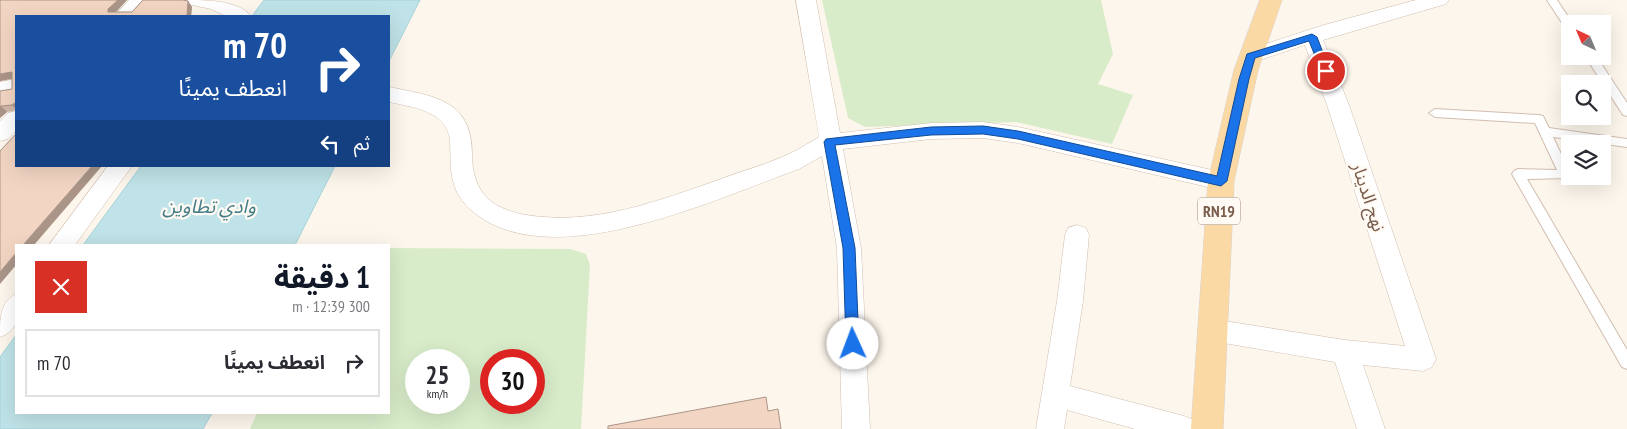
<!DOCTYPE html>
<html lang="ar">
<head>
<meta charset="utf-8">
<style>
	:root { --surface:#fff; --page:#f7f7f7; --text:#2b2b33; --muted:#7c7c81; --line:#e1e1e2; --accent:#111827 }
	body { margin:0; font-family:"PT Sans Narrow","Noto Sans Arabic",sans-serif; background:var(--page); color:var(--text); direction:rtl; height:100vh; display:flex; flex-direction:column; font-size:19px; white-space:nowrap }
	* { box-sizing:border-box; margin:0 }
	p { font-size:16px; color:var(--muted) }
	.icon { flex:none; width:28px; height:28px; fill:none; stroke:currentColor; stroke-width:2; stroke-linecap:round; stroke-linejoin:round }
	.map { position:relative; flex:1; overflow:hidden; direction:ltr }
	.side { position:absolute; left:15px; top:244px; width:375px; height:170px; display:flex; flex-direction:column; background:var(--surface); border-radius:0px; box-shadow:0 5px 20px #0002; direction:rtl }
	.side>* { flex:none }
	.guide { position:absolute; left:15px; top:15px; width:375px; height:152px; border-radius:0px; box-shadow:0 5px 20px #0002; direction:rtl; background:#1a4fa0; color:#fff; overflow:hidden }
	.needle { width:32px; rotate:316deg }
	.tools { position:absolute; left:1561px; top:15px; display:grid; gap:10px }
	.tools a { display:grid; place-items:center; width:50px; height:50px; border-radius:0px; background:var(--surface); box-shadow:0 5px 20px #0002; font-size:25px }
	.speed { position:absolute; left:405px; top:349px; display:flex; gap:10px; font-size:25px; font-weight:700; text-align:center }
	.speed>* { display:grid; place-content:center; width:65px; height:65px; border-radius:50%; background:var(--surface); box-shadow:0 5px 20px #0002; line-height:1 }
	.speed small { font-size:12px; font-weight:400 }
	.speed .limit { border:8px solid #d22; background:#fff; color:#111 }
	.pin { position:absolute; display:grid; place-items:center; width:42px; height:42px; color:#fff; margin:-21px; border:2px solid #fff; border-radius:50%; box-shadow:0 1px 5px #0007 }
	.me { position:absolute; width:55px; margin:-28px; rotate:358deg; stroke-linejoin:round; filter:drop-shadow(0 0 4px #0008) }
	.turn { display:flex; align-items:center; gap:18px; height:105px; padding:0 20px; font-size:22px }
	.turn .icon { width:65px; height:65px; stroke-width:2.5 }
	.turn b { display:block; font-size:35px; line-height:42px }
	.then { display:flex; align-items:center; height:48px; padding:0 20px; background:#0003; gap:10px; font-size:19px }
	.round { display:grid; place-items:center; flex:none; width:52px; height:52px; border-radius:0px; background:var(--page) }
	.overview { display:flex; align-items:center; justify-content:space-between; height:85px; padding:0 20px }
	h1 { font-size:30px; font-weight:700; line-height:38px; color:var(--accent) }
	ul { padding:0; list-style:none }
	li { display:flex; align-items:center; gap:15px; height:68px; margin:0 10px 8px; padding:0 10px; border:2px solid var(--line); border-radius:0px }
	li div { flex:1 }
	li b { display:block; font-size:19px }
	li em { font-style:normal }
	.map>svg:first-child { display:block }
	.green { fill:#d8ecc9; fill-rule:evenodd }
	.water { fill:#bfe3e8; stroke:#a5d3da }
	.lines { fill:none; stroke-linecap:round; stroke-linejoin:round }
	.lane-casing { stroke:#d1beb0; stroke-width:2 }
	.street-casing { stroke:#d1beb0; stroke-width:1 }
	.primary-casing { stroke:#dad1cd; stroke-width:1 }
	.lane { fill:#fff; fill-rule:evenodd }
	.street { fill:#fff; fill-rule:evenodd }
	.primary { fill:#fbd9a5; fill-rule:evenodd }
	.wall { fill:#d1b7a8 }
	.shaded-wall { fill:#aa9588 }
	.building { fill:#f3d5c3; stroke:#aa9588 }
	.route { fill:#1a73e8; stroke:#114b97 }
	.labels { text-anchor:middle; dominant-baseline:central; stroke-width:4.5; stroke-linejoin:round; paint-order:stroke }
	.shield { fill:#fffaf3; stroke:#a28b7f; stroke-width:1 }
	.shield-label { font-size:16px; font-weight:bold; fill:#7a5c4d }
	.street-label { font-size:18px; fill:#7a5c4d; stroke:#fffaf3 }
	.water-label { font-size:19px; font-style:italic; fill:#437c86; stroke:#fffaf3 }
</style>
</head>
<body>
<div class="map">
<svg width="1627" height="429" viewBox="0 0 1627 429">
	<rect width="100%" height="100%" fill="#fdf6ec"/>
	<g class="green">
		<path d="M822,0H1101L1113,54L1098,84L1133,95L1112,144L1016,122L865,127L848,118Z"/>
		<path d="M389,248L570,249L586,254L590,265L581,429H250L257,413L389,412ZM416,360H459V402H416ZM491,360H534V402H491Z"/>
	</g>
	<g class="water">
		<path d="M264,0H420L389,61V16H252Z"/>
		<path d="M141,166H335L295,245H83Z"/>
		<path d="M16,335V412L212,413L203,429H0V357Z"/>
	</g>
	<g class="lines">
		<defs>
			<g id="lane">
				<path d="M1547,0H1557L1573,24H1570V30L1566,29Z"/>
				<path d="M1585,56H1596L1627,103V116L1623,115Z"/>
				<path d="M1435,109L1539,115L1543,116L1549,128L1627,139V147L1553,137L1570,173L1569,178L1527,179L1627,350V369L1622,367L1512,174L1514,171L1518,169L1557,170L1535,123L1435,117L1429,113Z"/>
			</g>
			<g id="street">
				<path d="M129,0H150L135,16H114Z"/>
				<path d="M184,0C205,0 238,0 251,16H226L211,9L187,4Z"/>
				<path d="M796,0H816L840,133L931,123L983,122L1018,127L1221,172L1229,175L1233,181L1229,187L1221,190L1018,143L983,138L931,139L843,149L861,248L870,429H842L837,248L822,156L799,169C718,198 573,266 490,223C476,215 463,206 456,190C449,174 451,158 450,141C448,111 412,107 389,102V87C433,96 472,99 472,154C472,171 476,187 488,199C498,208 514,213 526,215C594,226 658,201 721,179C741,171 762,166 782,157C795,152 807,144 819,137Z"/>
				<path d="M1416,0H1449L1446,4L1323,40L1349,105L1436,359L1432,367L1423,371L1363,365L1385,429H1357L1335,362L1212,341L1203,338L1199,330L1203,322L1212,319L1345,340L1405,346L1327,105L1305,45L1251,63L1244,61L1241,56L1244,51L1324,25Z"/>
				<path d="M16,79V93L0,96V82Z"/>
				<path d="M16,111V131L8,139L0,141V121L8,113Z"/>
				<path d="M108,166H132L75,245H49Z"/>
				<path d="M1077,225L1086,228L1089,235L1083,301L1070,386L1184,416L1194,420L1198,429H1135L1067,410L1064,429H1036L1057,301L1065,235L1068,228Z"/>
				<path d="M16,294C17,313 21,330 0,337C0,318 0,302 16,294Z"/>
			</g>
			<path id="primary" d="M1260,0H1282L1258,70L1234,181L1223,429H1191L1208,181L1234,70Z"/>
		</defs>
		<use href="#lane" class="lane-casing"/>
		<use href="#street" class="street-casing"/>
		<use href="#primary" class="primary-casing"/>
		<use href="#lane" class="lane"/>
		<use href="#street" class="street"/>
		<use href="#primary" class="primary"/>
	</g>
	<path class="wall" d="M0,0H127L116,12H132L143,0H183L188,1L192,7L191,16H16V110L7,112L0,118V91L12,89V78L0,81Z"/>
	<g class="shaded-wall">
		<path d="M118,0H127L113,15L108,12V9Z"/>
		<path d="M188,1L192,7L191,16H187Z"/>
		<path d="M12,72L16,78L0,81V74Z"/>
		<path d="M16,102V109L12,105Z"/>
		<path d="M1,106L7,112L0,118V107Z"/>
		<path d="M92,166H102L34,245H23Z"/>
		<path d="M16,253V265L0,284V272Z"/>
	</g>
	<g class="building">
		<path d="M0,0H118L108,9V12H132L143,0H183L188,1L187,16H16V102L12,105L1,106L0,107V91L12,89V72L0,74Z"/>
		<path d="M16,134V166H92L23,245H16V253L0,272V151Z"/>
		<path d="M766,397L768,411L778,409L781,429H608V426Z"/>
	</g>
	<path class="route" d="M1312,34L1317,37L1330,71L1329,73H1322L1309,41L1255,58L1249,79L1227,181L1221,186L1018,139L983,134L931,135L835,145L855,248L859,344L857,348L853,350L848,348L846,344L843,248L824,142L826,139L931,127L983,126L1018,131L1217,176L1239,79L1247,54Z"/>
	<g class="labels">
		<rect class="shield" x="1198" y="197.5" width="42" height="27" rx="4"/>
		<g class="shield-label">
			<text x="1219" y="211">RN19</text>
		</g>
		<g class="street-label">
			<text transform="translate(1369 197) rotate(72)">نهج الدينار</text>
		</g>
		<g class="water-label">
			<text x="209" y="206">وادي تطاوين</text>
		</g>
	</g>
</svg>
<div class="tools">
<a><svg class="needle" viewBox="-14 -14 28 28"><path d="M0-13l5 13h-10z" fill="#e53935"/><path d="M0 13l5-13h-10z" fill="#7c7c81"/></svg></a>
<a><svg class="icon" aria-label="search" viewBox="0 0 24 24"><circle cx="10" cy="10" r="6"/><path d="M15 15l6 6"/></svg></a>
<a><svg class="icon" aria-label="layers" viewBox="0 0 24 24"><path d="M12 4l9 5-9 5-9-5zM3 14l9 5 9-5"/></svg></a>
</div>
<div class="speed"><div>25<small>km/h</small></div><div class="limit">30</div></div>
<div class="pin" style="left:1326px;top:71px;background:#d93025"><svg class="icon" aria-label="arrive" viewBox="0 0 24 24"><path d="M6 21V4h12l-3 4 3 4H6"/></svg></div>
<svg class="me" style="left:853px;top:344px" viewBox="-20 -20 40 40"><circle r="19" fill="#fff"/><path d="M0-13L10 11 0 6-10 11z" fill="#1a73e8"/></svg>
<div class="guide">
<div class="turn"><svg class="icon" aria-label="right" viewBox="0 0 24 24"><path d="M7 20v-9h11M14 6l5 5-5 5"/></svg><div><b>70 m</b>انعطف يمينًا</div></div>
<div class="then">ثم<svg class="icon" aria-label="left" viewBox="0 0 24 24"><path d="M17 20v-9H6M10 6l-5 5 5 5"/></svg></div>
</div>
<section class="side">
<div class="overview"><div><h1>1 دقيقة</h1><p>300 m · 12:39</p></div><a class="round" style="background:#d93025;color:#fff"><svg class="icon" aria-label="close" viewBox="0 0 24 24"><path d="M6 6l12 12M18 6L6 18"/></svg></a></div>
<ul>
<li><svg class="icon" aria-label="right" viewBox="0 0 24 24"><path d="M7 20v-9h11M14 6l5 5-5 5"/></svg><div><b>انعطف يمينًا</b></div><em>70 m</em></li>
</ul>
</section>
</div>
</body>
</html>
